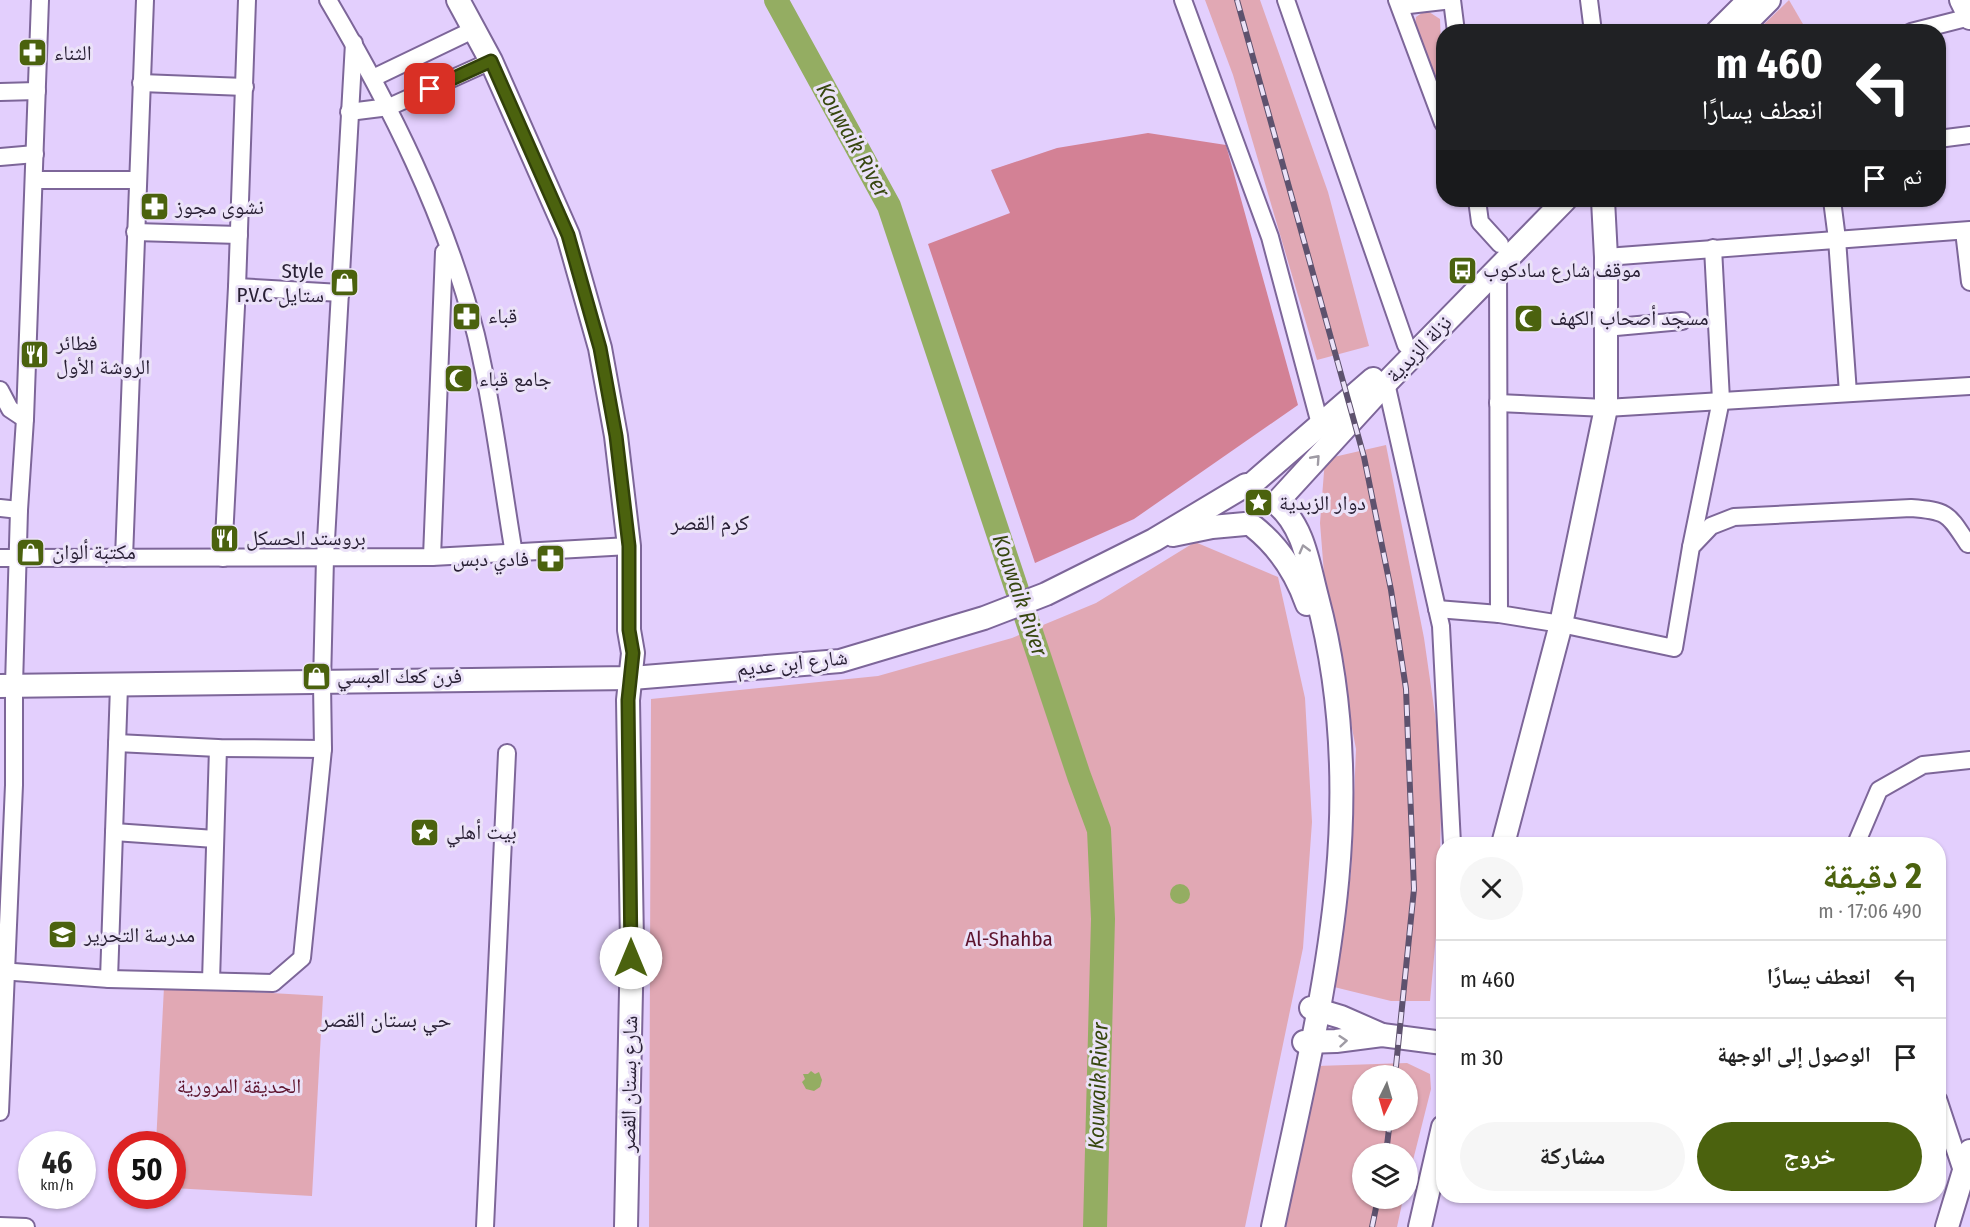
<!DOCTYPE html>
<html lang="ar">
<head>
<meta charset="utf-8">
<style>
	:root { --surface:#fff; --page:#f6f6f6; --text:#222; --muted:#767676; --line:#e0e0e0; --accent:#4b620e }
	body { margin:0; font-family:"Fira Sans Condensed","Noto Naskh Arabic",sans-serif; background:var(--page); color:var(--text); direction:rtl; height:100vh; display:flex; flex-direction:column; font-size:22px; white-space:nowrap }
	* { box-sizing:border-box; margin:0 }
	p { font-size:20px; color:var(--muted) }
	.icon { flex:none; width:33px; height:33px; fill:none; stroke:currentColor; stroke-width:2; stroke-linecap:round; stroke-linejoin:round }
	.map { position:relative; flex:1; overflow:hidden; direction:ltr }
	.details { position:absolute; left:1436px; top:837px; width:510px; height:366px; display:flex; flex-direction:column; background:var(--surface); border-radius:24px; box-shadow:0 2px 4px #0004; direction:rtl }
	.details>* { flex:none }
	.hud { position:absolute; left:1436px; top:24px; width:510px; height:183px; border-radius:24px; box-shadow:0 2px 4px #0004; direction:rtl; background:#202124; color:#fff; overflow:hidden }
	.needle { width:39px; rotate:185deg }
	.buttons { position:absolute; left:1352px; top:1065px; display:grid; gap:12px }
	.buttons a { display:grid; place-items:center; width:66px; height:66px; border-radius:50%; background:var(--surface); box-shadow:0 2px 4px #0004; font-size:30px }
	.speed { position:absolute; left:18px; top:1131px; display:flex; gap:12px; font-size:30px; font-weight:700; text-align:center }
	.speed>* { display:grid; place-content:center; width:78px; height:78px; border-radius:50%; background:var(--surface); box-shadow:0 2px 4px #0004; line-height:1 }
	.speed small { font-size:15px; font-weight:400 }
	.speed .limit { border:9px solid #d22; background:#fff; color:#111 }
	.pin { position:absolute; display:grid; place-items:center; width:51px; height:51px; color:#fff; margin:-26px; border-radius:12px; box-shadow:0 3px 9px #0006 }
	.me { position:absolute; width:66px; margin:-33px; rotate:0deg; stroke-linejoin:round; filter:drop-shadow(0 0 4px #0008) }
	.turn { display:flex; align-items:center; gap:21px; height:126px; padding:0 24px; font-size:27px }
	.turn .icon { width:78px; height:78px; stroke-width:2.5 }
	.turn b { display:block; font-size:42px; line-height:51px }
	.then { display:flex; align-items:center; height:57px; padding:0 24px; background:#0003; gap:12px; font-size:22px }
	.round { display:grid; place-items:center; flex:none; width:63px; height:63px; border-radius:32px; background:var(--page) }
	.overview { display:flex; align-items:center; justify-content:space-between; height:102px; padding:0 24px }
	h1 { font-size:36px; font-weight:700; line-height:45px; color:var(--accent) }
	.cta { display:flex; gap:12px; margin-top:auto; padding:12px 24px }
	.cta a { flex:1; height:69px; border-radius:36px; background:var(--accent); color:#fff; font-size:24px; font-weight:700; line-height:69px; text-align:center }
	.cta a+a { background:var(--page); color:var(--text) }
	ul { padding:0; list-style:none }
	li { display:flex; align-items:center; gap:18px; height:78px; padding:0 24px; border-top:2px solid var(--line) }
	li div { flex:1 }
	li b { display:block; font-size:22px }
	li em { font-style:normal }
	.map>svg:first-child { display:block }
	.green { fill:#e1a8b4; fill-rule:evenodd }
	.forest { fill:#d38195 }
	.water { fill:#94ad62 }
	.lines { fill:none; stroke-linecap:round; stroke-linejoin:round }
	.river { stroke:#94ad62; stroke-width:24 }
	.street-casing { stroke:#7d6699; stroke-width:20 }
	.secondary-casing { stroke:#7d6699; stroke-width:26 }
	.street { stroke:#fff; stroke-width:16 }
	.secondary { stroke:#fff; stroke-width:22 }
	.rail-casing { stroke:#5e526e; stroke-width:6 }
	.rail { stroke:#ebe2f8; stroke-width:4; stroke-dasharray:11; stroke-linecap:butt }
	.oneway { stroke:#9f9ba4 }
	.route-casing { stroke:#314009; stroke-width:15 }
	.route { stroke:#4b620e; stroke-width:10 }
	.labels { text-anchor:middle; dominant-baseline:central; stroke-width:6; stroke-linejoin:round; paint-order:stroke }
	.poi-label { font-size:21px; fill:#292035; stroke:#ebe2f8; text-anchor:start }
	.street-label { font-size:21px; fill:#292035; stroke:#ebe2f8 }
	.park-label { font-size:21px; fill:#5d132d; stroke:#ebe2f8 }
	.water-label { font-size:22px; font-style:italic; fill:#37470f; stroke:#ebe2f8 }
	.neighbourhood-label { font-size:22px; fill:#292035; stroke:#ebe2f8 }
</style>
</head>
<body>
<div class="map">
<svg width="1970" height="1227" viewBox="0 0 1970 1227">
	<rect width="100%" height="100%" fill="#e3cffd"/>
	<g class="green">
		<path d="M1205,0H1260L1328,192L1369,346L1317,360L1233,75Z"/>
		<path d="M1789,0L1807,31H1757Z"/>
		<path d="M1426,10L1440,19L1443,94L1415,24L1416,17Z"/>
		<path d="M1386,445L1424,638L1442,763L1439,903L1430,1001H1391L1334,987L1351,872L1356,749L1325,586L1320,523L1325,459Z"/>
		<path d="M1195,542L1278,577L1305,698L1312,822L1303,948L1245,1227H649L651,699L878,676L1012,638L1096,603Z"/>
		<path d="M164,987L323,996L312,1196L173,1188L172,1144H156Z"/>
		<path d="M1407,1063L1430,1074L1431,1089L1407,1184V1154H1362V1198L1403,1199L1397,1227H1283L1317,1066ZM1362,1076H1407V1120H1362Z"/>
	</g>
	<path class="forest" d="M1148,133L1226,145L1298,405L1134,519L1035,563L928,244L1010,213L991,170L1057,148Z"/>
	<g class="water">
		<circle cx="1180" cy="894" r="10"/>
		<path d="M811,1071L815,1074L819,1072L822,1080L820,1087L814,1091L806,1089L802,1082L805,1079L803,1074H808Z"/>
	</g>
	<g class="lines">
		<path class="river" d="M776,0L889,206L1079,776L1099,830L1103,919L1095,1227"/>
		<defs>
			<g id="street">
				<path d="M328,0C390,105 446,216 476,335C493,407 502,482 514,554"/>
				<path d="M1183,0L1270,237L1320,424"/>
				<path d="M1286,0L1406,345"/>
				<path d="M1397,0L1443,123"/>
				<path d="M1452,0L1456,32"/>
				<path d="M1589,0L1593,32"/>
				<path d="M1400,6L1452,0"/>
				<path d="M1911,32L1970,17"/>
				<path d="M373,78L475,29"/>
				<path d="M141,83L245,87"/>
				<path d="M0,92L37,91"/>
				<path d="M349,112L389,107L491,61"/>
				<path d="M1938,139L1970,135"/>
				<path d="M0,157L35,154"/>
				<path d="M34,180H137"/>
				<path d="M1477,200L1480,222L1500,244"/>
				<path d="M1832,200L1837,239L1848,393"/>
				<path d="M1964,231L1970,282"/>
				<path d="M135,232L239,235"/>
				<path d="M1606,257L1970,230"/>
				<path d="M1498,265L1499,614L1561,624L1674,648L1691,547L1711,526L1734,517L1911,508C1949,511 1948,514 1968,544"/>
				<path d="M237,287L341,293"/>
				<path d="M1605,328L1682,321"/>
				<path d="M1386,383L1441,626L1452,844"/>
				<path d="M0,390L10,409L25,419"/>
				<path d="M1498,403L1606,408L1970,386"/>
				<path d="M0,508L19,510"/>
				<path d="M1691,547L1721,400L1713,248"/>
				<path d="M432,557L444,252"/>
				<path d="M0,558L432,557L629,546"/>
				<path d="M124,558L145,0"/>
				<path d="M223,558L237,287L247,0"/>
				<path d="M1437,609L1499,614"/>
				<path d="M117,743L218,748L323,749"/>
				<path d="M114,832L215,839"/>
				<path d="M1856,844L1879,790L1923,765L1970,760"/>
				<path d="M0,971L109,979L273,983L302,958L323,749L322,683L325,558L354,43"/>
				<path d="M109,979L119,686"/>
				<path d="M211,981L218,748"/>
				<path d="M1938,1099L1963,1174"/>
				<path d="M0,1112L14,785V685L19,510L25,419L40,0"/>
				<path d="M0,1226L26,1227"/>
				<path d="M485,1227L507,753"/>
			</g>
			<g id="secondary">
				<path d="M458,0L491,61L568,235L600,348L616,436L629,546V630L633,653L628,700L632,943L626,1227"/>
				<path d="M1961,0L1970,18"/>
				<path d="M1743,26L1769,0"/>
				<path d="M1717,32L1749,0"/>
				<path d="M1253,483L1373,379"/>
				<path d="M1277,502L1386,383L1565,200"/>
				<path d="M1254,527C1279,547 1296,573 1307,604"/>
				<path d="M1173,535L1212,527L1245,524"/>
				<path d="M0,686L632,678L840,661L984,618L1046,594L1154,540L1246,485"/>
				<path d="M1503,844L1561,624L1606,408V257L1603,200"/>
				<path d="M1311,1008L1341,1017L1382,1035L1443,1043"/>
				<path d="M1304,1042L1336,1041L1382,1035"/>
				<path d="M1273,1227C1318,1014 1375,814 1317,597C1308,563 1304,527 1277,504"/>
				<path d="M1420,1227L1443,1127"/>
				<path d="M1947,1227L1970,1151"/>
			</g>
		</defs>
		<use href="#street" class="street-casing"/>
		<use href="#secondary" class="secondary-casing"/>
		<use href="#street" class="street"/>
		<use href="#secondary" class="secondary"/>
		<defs>
			<g id="rail">
				<path d="M1237,0L1364,457L1391,590L1406,689L1414,889L1395,1076"/>
				<path d="M1386,1154L1390,1120"/>
				<path d="M1372,1227L1378,1198"/>
			</g>
		</defs>
		<use href="#rail" class="rail-casing"/>
		<use href="#rail" class="rail"/>
	</g>
	<defs><path id="oneway-chevron" d="M-2-3.5L2.5 0L-2 3.5" fill="none" stroke-width="1.6" stroke-linecap="round" stroke-linejoin="round" transform="scale(1.5)"/></defs>
	<g class="oneway">
		<use href="#oneway-chevron" transform="translate(1316 459) rotate(-48)"/>
		<use href="#oneway-chevron" transform="translate(1304 549) rotate(-105)"/>
		<use href="#oneway-chevron" transform="translate(1343 1041) rotate(-5)"/>
	</g>
	<g class="lines">
		<defs>
			<path id="route" d="M430,89L491,61L568,235L600,348L616,436L629,546V630L633,653L628,700L631,958"/>
		</defs>
		<use href="#route" class="route-casing"/>
		<use href="#route" class="route"/>
	</g>
	<defs>
		<symbol id="pharmacy-square" viewBox="-11 -11 22 22"><rect x="-9" y="-9" width="18" height="18" rx="4" fill="#4b620e" stroke="#ebe2f8"/><path d="M-2-6h4v4h4v4h-4v4h-4v-4h-4v-4h4Z" fill="#fff"/></symbol>
		<symbol id="bus-square" viewBox="-11 -11 22 22"><rect x="-9" y="-9" width="18" height="18" rx="4" fill="#4b620e" stroke="#ebe2f8"/><path d="M-5-6H5V4H4V6H2V4H-2V6H-4V4H-5ZM-3.5-4V0h7V-4ZM-3.5 1.2v1.5H-2V1.2ZM2 1.2v1.5H3.5V1.2Z" fill="#fff"/></symbol>
		<symbol id="shop-square" viewBox="-11 -11 22 22"><rect x="-9" y="-9" width="18" height="18" rx="4" fill="#4b620e" stroke="#ebe2f8"/><path d="M-5-2.5h2.3a2.7 3.5 0 0 1 5.4 0H5L5.5 6h-11ZM-1.5-2.5h3a1.5 2.3 0 0 0-3 0Z" fill="#fff"/></symbol>
		<symbol id="mosque-square" viewBox="-11 -11 22 22"><rect x="-9" y="-9" width="18" height="18" rx="4" fill="#4b620e" stroke="#ebe2f8"/><path d="M3.5-4.9A6 6 0 1 0 3.5 4.9A5 5 0 1 1 3.5-4.9Z" fill="#fff"/></symbol>
		<symbol id="restaurant-square" viewBox="-11 -11 22 22"><rect x="-9" y="-9" width="18" height="18" rx="4" fill="#4b620e" stroke="#ebe2f8"/><path d="M-5-6h1v4h1v-4h1v4h1v-4h1v5L-1.5 .5V6h-2V.5L-5-1ZM5-6V6H3V1.5H1.5Q1.5-4 5-6Z" fill="#fff"/></symbol>
		<symbol id="sight-square" viewBox="-11 -11 22 22"><rect x="-9" y="-9" width="18" height="18" rx="4" fill="#4b620e" stroke="#ebe2f8"/><path d="M0-6L1.8-2.2L6-1.7L2.9 1.2L3.7 5.4L0 3.3L-3.7 5.4L-2.9 1.2L-6-1.7L-1.8-2.2Z" fill="#fff"/></symbol>
		<symbol id="school-square" viewBox="-11 -11 22 22"><rect x="-9" y="-9" width="18" height="18" rx="4" fill="#4b620e" stroke="#ebe2f8"/><path d="M0-5L7-2L0 1L-7-2ZM-4 1L0 2.5L4 1V4Q0 6-4 4Z" fill="#fff"/></symbol>
	</defs>
	<g fill-rule="evenodd">
		<use href="#pharmacy-square" x="16" y="36" width="33" height="33"/>
		<use href="#pharmacy-square" x="138" y="190" width="33" height="33"/>
		<use href="#bus-square" x="1446" y="254" width="33" height="33"/>
		<use href="#shop-square" x="328" y="266" width="33" height="33"/>
		<use href="#pharmacy-square" x="450" y="300" width="33" height="33"/>
		<use href="#mosque-square" x="1512" y="302" width="33" height="33"/>
		<use href="#restaurant-square" x="18" y="338" width="33" height="33"/>
		<use href="#mosque-square" x="442" y="362" width="33" height="33"/>
		<use href="#sight-square" x="1242" y="486" width="33" height="33"/>
		<use href="#restaurant-square" x="208" y="522" width="33" height="33"/>
		<use href="#shop-square" x="14" y="536" width="33" height="33"/>
		<use href="#pharmacy-square" x="534" y="542" width="33" height="33"/>
		<use href="#shop-square" x="300" y="660" width="33" height="33"/>
		<use href="#sight-square" x="408" y="816" width="33" height="33"/>
		<use href="#school-square" x="46" y="918" width="33" height="33"/>
	</g>
	<g class="labels">
		<g class="poi-label">
			<text x="54" y="53">الثناء</text>
			<text x="175" y="207">نشوى مجوز</text>
			<text x="1483" y="270">موقف شارع سادكوب</text>
			<text x="324" y="271" text-anchor="end">Style<tspan x="324" dy="24">P.V.C ستايل</tspan></text>
			<text x="488" y="316">قباء</text>
			<text x="1550" y="318">مسجد أصحاب الكهف</text>
			<text x="56" y="343">فطائر<tspan x="56" dy="24">الروشة الأول</tspan></text>
			<text x="479" y="379">جامع قباء</text>
			<text x="1279" y="503">دوار الزبدية</text>
			<text x="246" y="538">بروستد الحسكل</text>
			<text x="52" y="552">مكتبة ألوان</text>
			<text x="529" y="559" text-anchor="end">فادي دبس</text>
			<text x="337" y="676">فرن كعك العبسي</text>
			<text x="446" y="832">بيت أهلي</text>
			<text x="84" y="935">مدرسة التحرير</text>
		</g>
		<g class="street-label">
			<text transform="translate(1419 349) rotate(-46)">نزلة الزبدية</text>
			<text transform="translate(792 663) rotate(-6)">شارع ابن عديم</text>
			<text transform="translate(629 1084) rotate(-89)">شارع بستان القصر</text>
		</g>
		<g class="park-label">
			<text x="1009" y="939">Al-Shahba</text>
			<text x="239" y="1086">الحديقة المرورية</text>
		</g>
		<g class="water-label">
			<text transform="translate(853 140) rotate(61)">Kouwaik River</text>
			<text transform="translate(1020 595) rotate(71)">Kouwaik River</text>
			<text transform="translate(1098 1086) rotate(-88)">Kouwaik River</text>
		</g>
		<g class="neighbourhood-label">
			<text x="710" y="522">كرم القصر</text>
			<text x="386" y="1019">حي بستان القصر</text>
		</g>
	</g>
</svg>
<div class="buttons">
<a><svg class="needle" viewBox="-14 -14 28 28"><path d="M0-13l5 13h-10z" fill="#e53935"/><path d="M0 13l5-13h-10z" fill="#767676"/></svg></a>
<a><svg class="icon" aria-label="layers" viewBox="0 0 24 24"><path d="M12 4l9 5-9 5-9-5zM3 14l9 5 9-5"/></svg></a>
</div>
<div class="speed"><div>46<small>km/h</small></div><div class="limit">50</div></div>
<div class="pin" style="left:430px;top:89px;background:#d93025"><svg class="icon" aria-label="arrive" viewBox="0 0 24 24"><path d="M6 21V4h12l-3 4 3 4H6"/></svg></div>
<svg class="me" style="left:631px;top:958px" viewBox="-20 -20 40 40"><circle r="19" fill="#fff"/><path d="M0-13L10 11 0 6-10 11z" fill="#4b620e"/></svg>
<div class="hud">
<div class="turn"><svg class="icon" aria-label="left" viewBox="0 0 24 24"><path d="M17 20v-9H6M10 6l-5 5 5 5"/></svg><div><b>460 m</b>انعطف يسارًا</div></div>
<div class="then">ثم<svg class="icon" aria-label="arrive" viewBox="0 0 24 24"><path d="M6 21V4h12l-3 4 3 4H6"/></svg></div>
</div>
<section class="details">
<div class="overview"><div><h1>2 دقيقة</h1><p>490 m · 17:06</p></div><a class="round"><svg class="icon" aria-label="close" viewBox="0 0 24 24"><path d="M6 6l12 12M18 6L6 18"/></svg></a></div>
<ul>
<li><svg class="icon" aria-label="left" viewBox="0 0 24 24"><path d="M17 20v-9H6M10 6l-5 5 5 5"/></svg><div><b>انعطف يسارًا</b></div><em>460 m</em></li>
<li><svg class="icon" aria-label="arrive" viewBox="0 0 24 24"><path d="M6 21V4h12l-3 4 3 4H6"/></svg><div><b>الوصول إلى الوجهة</b></div><em>30 m</em></li>
</ul>
<div class="cta"><a>خروج</a><a>مشاركة</a></div>
</section>
</div>
</body>
</html>
